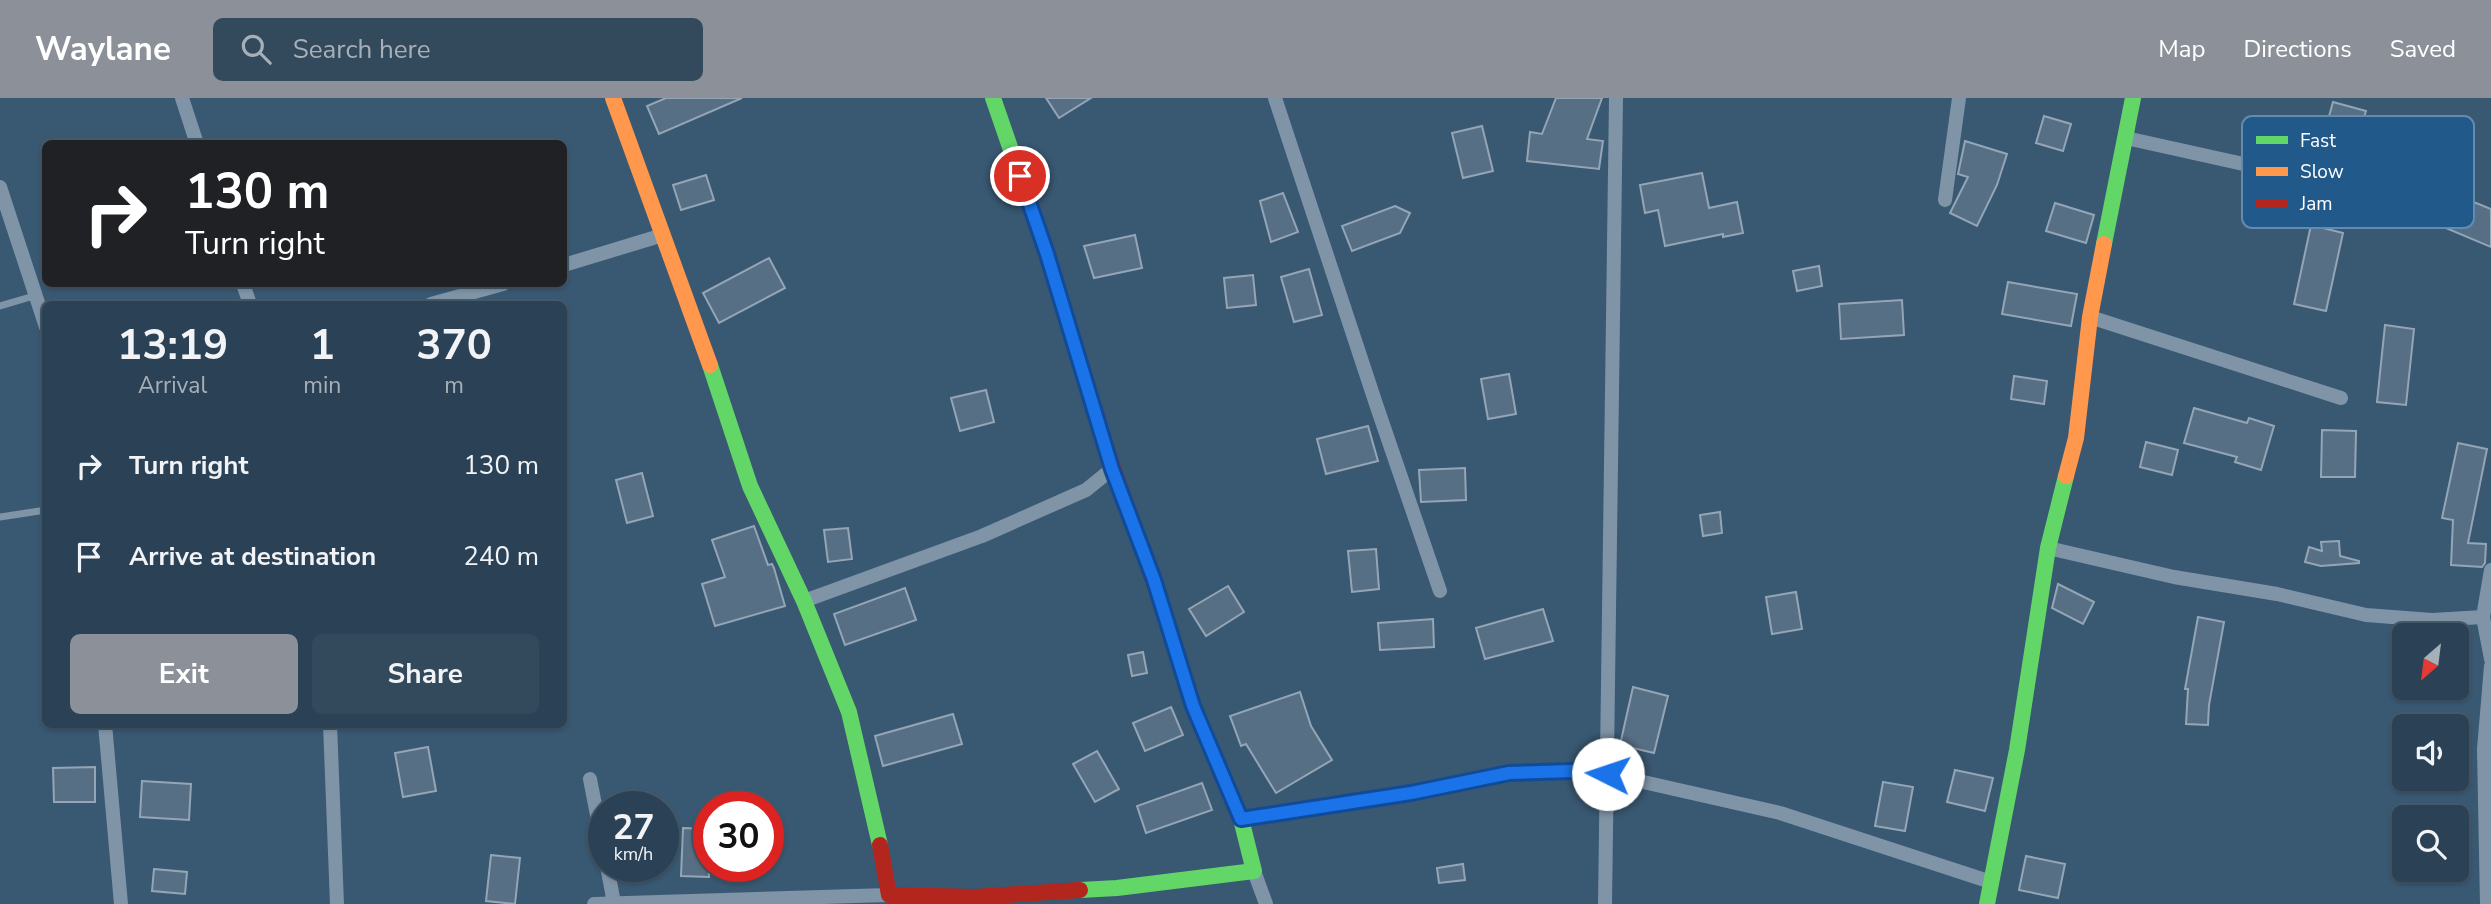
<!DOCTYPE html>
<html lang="en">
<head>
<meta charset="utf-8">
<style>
	:root { --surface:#2b4256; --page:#33495c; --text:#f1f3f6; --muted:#a6b0b9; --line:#475b6c; --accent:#8c9099 }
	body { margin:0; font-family:"Nunito Sans",sans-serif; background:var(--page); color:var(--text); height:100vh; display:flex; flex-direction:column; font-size:26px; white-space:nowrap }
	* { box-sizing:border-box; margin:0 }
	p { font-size:23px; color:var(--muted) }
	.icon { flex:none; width:38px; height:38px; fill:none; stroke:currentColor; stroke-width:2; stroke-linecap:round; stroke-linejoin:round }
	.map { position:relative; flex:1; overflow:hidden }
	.details { position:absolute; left:42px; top:203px; width:525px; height:427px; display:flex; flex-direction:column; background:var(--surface); border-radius:10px; box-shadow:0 2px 5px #0004,0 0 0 2px var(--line) }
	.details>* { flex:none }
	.guide { position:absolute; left:42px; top:42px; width:525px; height:147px; border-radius:10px; box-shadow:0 2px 5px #0004,0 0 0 2px var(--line); background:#202124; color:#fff; overflow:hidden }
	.needle { width:46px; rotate:208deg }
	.buttons { position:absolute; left:2392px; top:525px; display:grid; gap:14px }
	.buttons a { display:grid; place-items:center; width:77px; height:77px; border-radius:10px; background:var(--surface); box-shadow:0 2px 5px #0004,0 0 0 2px var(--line); font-size:35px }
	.speed { position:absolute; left:588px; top:693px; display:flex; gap:14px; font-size:35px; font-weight:700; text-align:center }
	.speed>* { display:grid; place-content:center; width:91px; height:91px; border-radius:50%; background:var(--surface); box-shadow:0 2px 5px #0004,0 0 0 2px var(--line); line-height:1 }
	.speed small { font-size:18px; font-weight:400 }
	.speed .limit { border:10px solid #d22; background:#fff; color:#111 }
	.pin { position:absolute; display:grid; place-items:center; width:60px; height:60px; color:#fff; margin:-30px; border:4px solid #fff; border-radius:50%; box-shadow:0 2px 7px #0007 }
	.me { position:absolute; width:77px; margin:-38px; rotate:274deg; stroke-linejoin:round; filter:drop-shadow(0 0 5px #0008) }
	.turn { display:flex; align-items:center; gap:24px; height:147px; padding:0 28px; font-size:32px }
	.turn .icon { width:91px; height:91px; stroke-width:2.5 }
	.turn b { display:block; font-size:49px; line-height:60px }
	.eta { display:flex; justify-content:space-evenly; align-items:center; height:119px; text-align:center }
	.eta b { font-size:42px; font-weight:700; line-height:49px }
	.action { display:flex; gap:14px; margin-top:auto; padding:14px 28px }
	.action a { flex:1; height:80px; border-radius:10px; background:var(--accent); color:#fff; font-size:28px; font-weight:700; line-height:80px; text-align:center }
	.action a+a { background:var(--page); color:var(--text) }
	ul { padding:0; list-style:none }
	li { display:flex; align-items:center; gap:21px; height:91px; padding:0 28px }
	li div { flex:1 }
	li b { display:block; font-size:26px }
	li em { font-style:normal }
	header { display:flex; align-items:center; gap:42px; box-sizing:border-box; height:98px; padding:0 35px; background:var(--accent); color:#fff }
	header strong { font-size:33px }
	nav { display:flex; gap:38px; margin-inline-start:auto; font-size:24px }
	.search { width:490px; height:63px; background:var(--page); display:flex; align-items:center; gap:18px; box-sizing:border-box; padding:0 24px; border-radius:10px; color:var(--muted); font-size:26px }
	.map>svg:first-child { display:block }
	.building { fill:#576f84; stroke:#94a6b5; stroke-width:2 }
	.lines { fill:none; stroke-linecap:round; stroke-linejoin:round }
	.lane { stroke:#8094a7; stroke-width:7 }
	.street { stroke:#8094a7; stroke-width:14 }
	.fast { stroke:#63d668; stroke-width:16 }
	.slow { stroke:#ff974d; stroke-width:16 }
	.jam { stroke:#b3261e; stroke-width:16 }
	.route-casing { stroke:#114b97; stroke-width:18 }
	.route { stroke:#1a73e8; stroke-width:12 }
	.key { fill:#21598a; stroke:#648bad; stroke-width:2 }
	.key-label { font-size:19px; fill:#fff }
</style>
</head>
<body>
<header>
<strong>Waylane</strong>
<div class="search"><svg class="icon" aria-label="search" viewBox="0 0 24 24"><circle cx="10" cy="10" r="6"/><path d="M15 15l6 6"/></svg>Search here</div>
<nav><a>Map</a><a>Directions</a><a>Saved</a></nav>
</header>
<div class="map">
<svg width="2491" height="806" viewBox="0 0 2491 806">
	<rect width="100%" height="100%" fill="#395872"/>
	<g class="building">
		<path d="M666,0H742L659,36L647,8Z"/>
		<path d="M1046,0H1091L1059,20Z"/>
		<path d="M1556,0H1602L1587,41L1603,43L1599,71L1527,63L1530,34L1542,36Z"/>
		<path d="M2333,4L2366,13L2363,23L2409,31L2401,81L2349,72L2347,79L2314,72Z"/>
		<path d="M2044,18L2071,26L2063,53L2036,45Z"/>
		<path d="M1482,28L1493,73L1463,80L1452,35Z"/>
		<path d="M1965,43L2007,56L1997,87L1977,128L1950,115L1968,79L1958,76Z"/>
		<path d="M1702,75L1709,110L1737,104L1743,135L1723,139V136L1665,148L1658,112L1645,115L1640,87Z"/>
		<path d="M706,77L714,102L681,112L673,87Z"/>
		<path d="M1283,95L1298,134L1271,144L1260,103Z"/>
		<path d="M2454,96L2491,111V149L2441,128Z"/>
		<path d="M2055,105L2094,117L2086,145L2046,133Z"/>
		<path d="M1395,108L1410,115L1400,135L1352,153L1342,128Z"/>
		<path d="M2311,127L2343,135L2326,213L2294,206Z"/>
		<path d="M1135,137L1142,170L1094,180L1084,148Z"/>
		<path d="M769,160L785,190L719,225L703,195Z"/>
		<path d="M1819,168L1822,188L1797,193L1793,173Z"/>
		<path d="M1309,171L1322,217L1294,224L1281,179Z"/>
		<path d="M1253,177L1256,207L1227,210L1224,180Z"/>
		<path d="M2008,184L2077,196L2071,228L2002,216Z"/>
		<path d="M1902,202L1904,237L1841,241L1839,206Z"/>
		<path d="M2385,227L2414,231L2406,307L2377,304Z"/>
		<path d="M1509,276L1516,316L1488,321L1481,281Z"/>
		<path d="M2014,278L2047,283L2044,306L2011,301Z"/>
		<path d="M986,292L994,324L960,333L951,300Z"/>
		<path d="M2194,310L2247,325L2249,320L2274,328L2261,372L2235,364L2237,359L2184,345Z"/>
		<path d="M1368,328L1378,363L1326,376L1317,341Z"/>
		<path d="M2322,332L2356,333L2355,379H2321Z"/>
		<path d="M2146,344L2178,352L2172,377L2140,369Z"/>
		<path d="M2458,345L2487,351L2468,445L2486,446L2485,465L2482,469L2451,467L2453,422L2442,420Z"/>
		<path d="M1465,370L1466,402L1421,404L1419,372Z"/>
		<path d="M642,375L653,418L627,425L616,382Z"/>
		<path d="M1720,414L1722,435L1703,438L1700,417Z"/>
		<path d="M754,428L768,467L772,466L774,470L785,508L715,528L702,486L725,479L712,442Z"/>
		<path d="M848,430L852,461L828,464L824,432Z"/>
		<path d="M2339,443L2340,458L2359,463V465L2321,468L2305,464L2309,449L2322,453L2321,444Z"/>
		<path d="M1376,451L1379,491L1352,494L1348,453Z"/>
		<path d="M2058,486L2094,504L2083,526L2052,510Z"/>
		<path d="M1228,488L1244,514L1206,538L1189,511Z"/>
		<path d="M905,490L916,522L845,547L834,516Z"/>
		<path d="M1796,494L1802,531L1772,536L1766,499Z"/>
		<path d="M1543,511L1553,543L1485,561L1476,530Z"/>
		<path d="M2198,519L2224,524L2209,607L2208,627L2186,626L2188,591H2185Z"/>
		<path d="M1433,521L1434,549L1380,552L1378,525Z"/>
		<path d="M1143,554L1147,575L1132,578L1128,557Z"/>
		<path d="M1633,589L1668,598L1654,655L1620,647Z"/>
		<path d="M1300,594L1311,628L1332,662L1276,695L1246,646L1241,648L1230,618Z"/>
		<path d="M1171,609L1183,637L1145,653L1133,625Z"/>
		<path d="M953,616L962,646L883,668L875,638Z"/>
		<path d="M428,649L436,693L403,699L395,655Z"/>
		<path d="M1097,653L1119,691L1095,704L1073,666Z"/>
		<path d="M95,669V704H54L53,670Z"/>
		<path d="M1955,672L1993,680L1985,713L1947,704Z"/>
		<path d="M142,683L191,686L189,722L140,719Z"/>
		<path d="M1883,684L1913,689L1905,733L1875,728Z"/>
		<path d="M1202,685L1212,712L1146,735L1137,708Z"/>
		<path d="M683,730L709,731V779L681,778Z"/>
		<path d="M491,757L520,760L515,806L486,803Z"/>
		<path d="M2026,758L2065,766L2058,800L2019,792Z"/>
		<path d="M1463,766L1465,782L1439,785L1437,770Z"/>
		<path d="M154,771L187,774L185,796L152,793Z"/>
	</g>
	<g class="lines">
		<g class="lane">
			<path d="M0,208L34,198"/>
			<path d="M0,419L46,412"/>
		</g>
		<g class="street">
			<path d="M182,0L197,46"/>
			<path d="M1275,0L1376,306L1440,493"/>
			<path d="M2126,40L2388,98"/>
			<path d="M0,89L46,229"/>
			<path d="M1945,102L1959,0"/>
			<path d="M564,167L663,137"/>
			<path d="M243,186L250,206"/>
			<path d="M431,206L503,186"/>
			<path d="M2090,219L2341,300"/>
			<path d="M2048,450L2174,479L2277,496L2366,517L2432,522L2483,519"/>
			<path d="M2491,472L2483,519L2491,561"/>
			<path d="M804,503L982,438L1086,392L1112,371"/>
			<path d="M105,626L121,806"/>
			<path d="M330,626L337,806"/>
			<path d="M590,681L604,753"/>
			<path d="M1241,721L1411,695L1509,675L1572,673L1608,676L1780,715L1991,784"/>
			<path d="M607,768L614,805"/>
			<path d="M1254,773L1266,806"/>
			<path d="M594,806L889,797"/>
			<path d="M1605,806L1616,0"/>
			<path d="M2487,806L2484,651L2491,568"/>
		</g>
		<g class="fast">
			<path d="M993,0L1047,156L1092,306"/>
			<path d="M2104,146L2133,0"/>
			<path d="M710,267L750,388L804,503L849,614L880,747"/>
			<path d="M1080,792L1117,790L1254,773L1241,721L1193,608L1166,522"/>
			<path d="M1987,806L2017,652L2048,450L2066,378"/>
		</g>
		<g class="slow">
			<path d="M613,0L710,267"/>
			<path d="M2066,378L2076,340L2090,219L2104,146"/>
		</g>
		<g class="jam">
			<path d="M1092,306C1114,379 1144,449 1166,522"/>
			<path d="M880,747L889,797L975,799L1080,792"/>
		</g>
	</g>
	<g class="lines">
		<defs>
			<path id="route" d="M1020,78L1047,156L1112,371L1154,482L1193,608L1241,721L1411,695L1509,675L1572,673L1608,676"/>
		</defs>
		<use href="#route" class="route-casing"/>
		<use href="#route" class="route"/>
	</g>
	<rect x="2242" y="18" width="232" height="112" rx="10" class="key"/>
	<rect x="2256" y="38" width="32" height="8" fill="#63d668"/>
	<rect x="2256" y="69" width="32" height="9" fill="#ff974d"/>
	<rect x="2256" y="101" width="32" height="8" fill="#b3261e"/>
	<g class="key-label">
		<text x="2300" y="49">Fast</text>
		<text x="2300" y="80">Slow</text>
		<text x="2300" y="112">Jam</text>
	</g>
</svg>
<div class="buttons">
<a><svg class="needle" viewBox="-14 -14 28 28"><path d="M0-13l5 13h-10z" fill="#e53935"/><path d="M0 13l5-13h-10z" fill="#a6b0b9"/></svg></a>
<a><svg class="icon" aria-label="sound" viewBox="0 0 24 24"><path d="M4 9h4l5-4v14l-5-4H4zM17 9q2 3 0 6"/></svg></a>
<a><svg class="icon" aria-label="search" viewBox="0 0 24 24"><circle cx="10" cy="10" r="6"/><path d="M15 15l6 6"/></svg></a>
</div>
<div class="speed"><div>27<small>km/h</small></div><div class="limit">30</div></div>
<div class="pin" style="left:1020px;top:78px;background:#d93025"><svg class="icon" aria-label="arrive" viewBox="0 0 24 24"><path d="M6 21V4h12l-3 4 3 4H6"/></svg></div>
<svg class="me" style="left:1608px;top:676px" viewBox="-20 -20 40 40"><circle r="19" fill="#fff"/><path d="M0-13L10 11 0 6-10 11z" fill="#1a73e8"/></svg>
<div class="guide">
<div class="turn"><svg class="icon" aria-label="right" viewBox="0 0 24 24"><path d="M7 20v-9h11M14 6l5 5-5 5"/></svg><div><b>130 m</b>Turn right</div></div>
</div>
<section class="details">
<div class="eta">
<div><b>13:19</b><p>Arrival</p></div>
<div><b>1</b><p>min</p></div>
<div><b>370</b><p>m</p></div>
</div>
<ul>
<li><svg class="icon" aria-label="right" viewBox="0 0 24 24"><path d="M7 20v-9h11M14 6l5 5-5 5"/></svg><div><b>Turn right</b></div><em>130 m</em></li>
<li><svg class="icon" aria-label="arrive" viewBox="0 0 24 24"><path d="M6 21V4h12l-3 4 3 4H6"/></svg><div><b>Arrive at destination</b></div><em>240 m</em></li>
</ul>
<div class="action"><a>Exit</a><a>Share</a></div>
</section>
</div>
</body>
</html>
